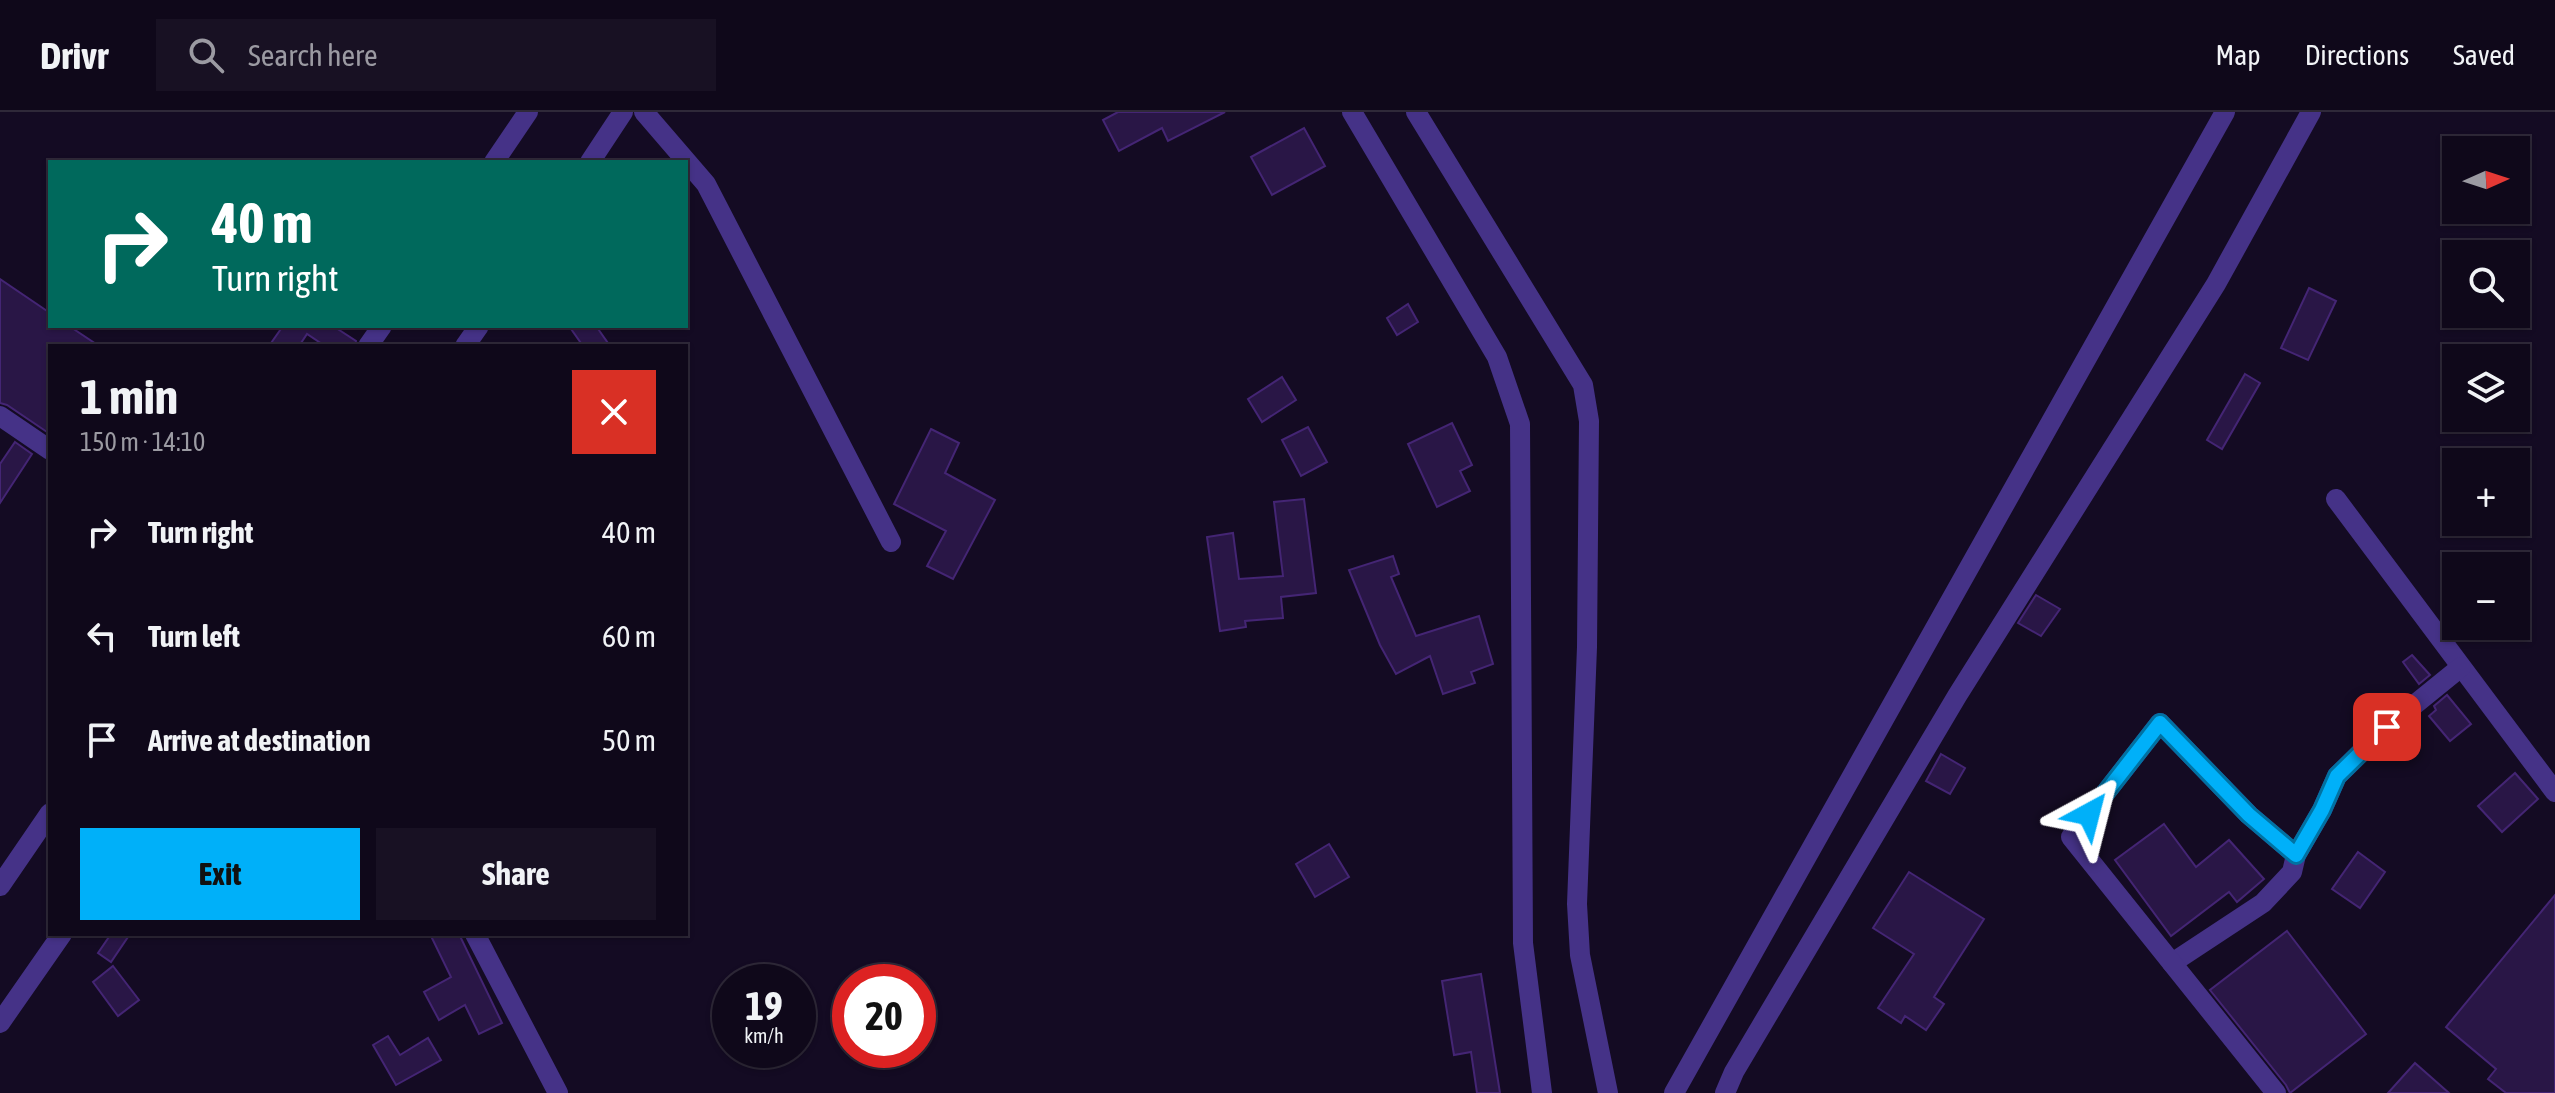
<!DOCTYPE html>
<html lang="en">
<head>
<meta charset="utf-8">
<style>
	:root { --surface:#0f081a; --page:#181123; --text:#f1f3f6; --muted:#9b9aa2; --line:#2f2939; --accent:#00b0f9 }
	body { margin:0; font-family:"Asap Condensed",sans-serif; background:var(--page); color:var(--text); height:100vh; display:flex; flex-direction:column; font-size:30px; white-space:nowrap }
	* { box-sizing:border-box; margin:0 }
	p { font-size:26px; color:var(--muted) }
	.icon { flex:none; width:44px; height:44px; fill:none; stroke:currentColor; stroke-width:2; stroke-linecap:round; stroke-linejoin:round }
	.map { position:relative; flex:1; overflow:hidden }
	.side { position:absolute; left:48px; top:232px; width:640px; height:592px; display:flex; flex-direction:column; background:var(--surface); border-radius:0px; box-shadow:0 2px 6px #0004,0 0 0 2px var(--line) }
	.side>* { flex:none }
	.guide { position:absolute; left:48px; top:48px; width:640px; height:168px; border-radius:0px; box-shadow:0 2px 6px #0004,0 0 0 2px var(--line); background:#00695c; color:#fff; overflow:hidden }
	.needle { width:52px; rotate:87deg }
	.tools { position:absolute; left:2442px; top:24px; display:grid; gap:16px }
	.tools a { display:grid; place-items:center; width:88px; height:88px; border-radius:0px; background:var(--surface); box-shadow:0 2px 6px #0004,0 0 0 2px var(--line); font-size:40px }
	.speed { position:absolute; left:712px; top:852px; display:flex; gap:16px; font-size:40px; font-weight:700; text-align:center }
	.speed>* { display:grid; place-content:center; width:104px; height:104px; border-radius:50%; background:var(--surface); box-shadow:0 2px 6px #0004,0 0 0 2px var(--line); line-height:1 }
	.speed small { font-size:20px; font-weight:400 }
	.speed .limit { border:12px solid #d22; background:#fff; color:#111 }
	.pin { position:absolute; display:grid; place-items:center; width:68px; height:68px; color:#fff; margin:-34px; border-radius:16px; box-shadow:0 4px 12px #0006 }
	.me { position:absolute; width:88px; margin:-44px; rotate:38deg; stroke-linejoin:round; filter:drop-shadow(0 0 6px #0008) }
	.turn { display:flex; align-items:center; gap:28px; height:168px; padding:0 32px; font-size:36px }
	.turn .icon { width:104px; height:104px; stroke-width:2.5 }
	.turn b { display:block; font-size:56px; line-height:68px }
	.round { display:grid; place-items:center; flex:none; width:84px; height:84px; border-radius:0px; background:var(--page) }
	.overview { display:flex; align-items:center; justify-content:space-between; height:136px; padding:0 32px }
	h1 { font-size:48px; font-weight:700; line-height:60px }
	.action { display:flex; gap:16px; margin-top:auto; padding:16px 32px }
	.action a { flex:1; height:92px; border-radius:0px; background:var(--accent); color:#111; font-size:32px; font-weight:700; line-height:92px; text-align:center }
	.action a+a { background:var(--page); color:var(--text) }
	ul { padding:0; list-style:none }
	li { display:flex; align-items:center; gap:24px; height:104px; padding:0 32px }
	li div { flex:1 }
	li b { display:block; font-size:30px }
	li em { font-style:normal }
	header { display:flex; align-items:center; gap:48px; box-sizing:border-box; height:112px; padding:0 40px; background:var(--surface); border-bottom:2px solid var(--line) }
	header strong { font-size:38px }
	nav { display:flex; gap:44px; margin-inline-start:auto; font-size:28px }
	.search { width:560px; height:72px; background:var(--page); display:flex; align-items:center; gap:20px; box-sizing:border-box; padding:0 28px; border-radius:0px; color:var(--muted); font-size:30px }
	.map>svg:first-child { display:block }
	.building { fill:#291646; stroke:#442574; stroke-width:2 }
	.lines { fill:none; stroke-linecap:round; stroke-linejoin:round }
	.minor { stroke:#453287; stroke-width:20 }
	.route-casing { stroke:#0072a2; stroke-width:20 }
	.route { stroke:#00b0f9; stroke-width:14 }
</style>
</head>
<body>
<header>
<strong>Drivr</strong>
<div class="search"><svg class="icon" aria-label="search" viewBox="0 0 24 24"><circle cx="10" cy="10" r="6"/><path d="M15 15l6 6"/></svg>Search here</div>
<nav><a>Map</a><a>Directions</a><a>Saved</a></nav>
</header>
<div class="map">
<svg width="2555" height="981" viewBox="0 0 2555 981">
	<rect width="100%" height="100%" fill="#140b23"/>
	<g class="building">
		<path d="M1118,0H1225L1168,29L1162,16L1119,39L1103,8Z"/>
		<path d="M1304,16L1325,54L1272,83L1251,45Z"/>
		<path d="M0,167L50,201V214H69L99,234H50V316L47,320L7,293L0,291Z"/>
		<path d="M2309,176L2336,189L2308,248L2281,236Z"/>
		<path d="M1408,192L1418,210L1397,223L1387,206Z"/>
		<path d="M283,214H333L356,229L355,234H325L307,222L299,234H269Z"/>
		<path d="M569,214H596L610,234H583Z"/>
		<path d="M2245,262L2260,271L2222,337L2207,328Z"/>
		<path d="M1282,265L1296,288L1262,310L1248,287Z"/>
		<path d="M1452,311L1472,353L1460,359L1470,379L1437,395L1408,332Z"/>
		<path d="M1308,315L1327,350L1301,364L1282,328Z"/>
		<path d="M931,317L959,331L945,361L995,388L953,467L927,454L946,419L894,392Z"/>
		<path d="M15,330L32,342L0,391V352Z"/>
		<path d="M1304,387L1316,481L1281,485L1283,506L1245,509L1246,515L1220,519L1207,425L1233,421L1239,467L1283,464L1274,390Z"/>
		<path d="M1393,444L1399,462L1391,465L1416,524L1479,504L1493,552L1471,560L1475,571L1443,582L1430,544L1396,562L1380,533L1349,458Z"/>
		<path d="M2036,483L2060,497L2041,524L2018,511Z"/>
		<path d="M2412,543L2430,563L2419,572L2403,550Z"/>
		<path d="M2447,583L2471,612L2450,629L2429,604L2436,598L2434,594Z"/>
		<path d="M1941,642L1965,656L1950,682L1926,669Z"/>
		<path d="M2515,661L2538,687L2502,720L2478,694Z"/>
		<path d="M2164,712L2196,755L2229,728L2264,767L2237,790L2229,780L2171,824L2115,748Z"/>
		<path d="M1329,732L1349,765L1315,785L1296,752Z"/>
		<path d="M2358,740L2385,760L2360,796L2332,777Z"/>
		<path d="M1909,760L1984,807L1934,885L1944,892L1926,918L1905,904L1901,911L1878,896L1914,842L1873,816Z"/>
		<path d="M2555,783V981H2506L2488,967L2496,957L2446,915Z"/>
		<path d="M2287,819L2366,922L2290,981L2286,973L2210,878Z"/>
		<path d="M111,822H130L111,850L98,841Z"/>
		<path d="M430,822H459L502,911L479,922L465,893L439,908L424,880L451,865Z"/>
		<path d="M113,854L139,888L118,904L93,870Z"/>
		<path d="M1481,862L1500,981H1477L1471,940L1454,943L1442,869Z"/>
		<path d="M388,924L400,943L428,926L441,948L396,973L373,933Z"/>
		<path d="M2415,951L2449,981H2388Z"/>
	</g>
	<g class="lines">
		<g class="minor">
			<path d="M644,0L706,72L891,430"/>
			<path d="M1352,0L1497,245L1520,312L1523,831L1542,981"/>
			<path d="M1416,0L1583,273L1589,309L1587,535L1577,792L1580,843L1608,981"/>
			<path d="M494,50L528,0"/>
			<path d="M590,50L623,0"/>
			<path d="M368,234L382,214"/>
			<path d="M465,234L479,214"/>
			<path d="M0,304L50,338"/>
			<path d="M2336,387L2555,680"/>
			<path d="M0,774L50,701"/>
			<path d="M475,822L558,981"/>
			<path d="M2172,851L2263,791L2292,760L2296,743L2322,698L2337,664L2387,615L2461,555"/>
			<path d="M0,911L62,822"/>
			<path d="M1674,981L2225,0"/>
			<path d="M1725,981L1734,960L1957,584L2216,172L2311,0"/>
			<path d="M2276,981L2071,725L2160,611L2249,703L2296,743"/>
		</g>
	</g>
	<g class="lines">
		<defs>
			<path id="route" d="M2089,702L2160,611L2249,703L2296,743L2322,698L2337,664L2387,615"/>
		</defs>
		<use href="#route" class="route-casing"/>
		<use href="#route" class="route"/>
	</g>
</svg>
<div class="tools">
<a><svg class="needle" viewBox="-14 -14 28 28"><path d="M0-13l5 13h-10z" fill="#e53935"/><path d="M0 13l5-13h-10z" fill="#9b9aa2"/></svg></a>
<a><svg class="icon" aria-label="search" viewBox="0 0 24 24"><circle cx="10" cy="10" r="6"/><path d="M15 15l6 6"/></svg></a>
<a><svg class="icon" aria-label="layers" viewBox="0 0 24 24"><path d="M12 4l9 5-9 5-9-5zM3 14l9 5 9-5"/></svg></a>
<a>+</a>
<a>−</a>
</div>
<div class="speed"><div>19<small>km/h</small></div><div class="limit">20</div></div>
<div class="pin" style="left:2387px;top:615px;background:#d93025"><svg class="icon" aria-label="arrive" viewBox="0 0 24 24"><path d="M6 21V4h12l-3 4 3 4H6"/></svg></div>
<svg class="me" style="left:2089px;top:702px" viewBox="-20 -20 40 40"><path d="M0-17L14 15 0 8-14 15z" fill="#00b0f9" stroke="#fff" stroke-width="4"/></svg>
<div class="guide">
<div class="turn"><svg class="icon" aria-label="right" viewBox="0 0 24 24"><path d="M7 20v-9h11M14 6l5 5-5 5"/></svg><div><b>40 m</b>Turn right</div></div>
</div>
<section class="side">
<div class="overview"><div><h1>1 min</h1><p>150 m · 14:10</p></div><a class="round" style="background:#d93025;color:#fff"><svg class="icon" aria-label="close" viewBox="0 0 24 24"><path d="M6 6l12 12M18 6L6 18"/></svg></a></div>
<ul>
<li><svg class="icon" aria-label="right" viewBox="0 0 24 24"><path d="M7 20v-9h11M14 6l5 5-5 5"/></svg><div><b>Turn right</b></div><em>40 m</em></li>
<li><svg class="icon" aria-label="left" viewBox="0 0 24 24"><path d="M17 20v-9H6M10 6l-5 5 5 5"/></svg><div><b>Turn left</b></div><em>60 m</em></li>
<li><svg class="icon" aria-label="arrive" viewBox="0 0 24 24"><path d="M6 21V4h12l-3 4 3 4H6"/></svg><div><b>Arrive at destination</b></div><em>50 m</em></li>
</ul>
<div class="action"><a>Exit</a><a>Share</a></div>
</section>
</div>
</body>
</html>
